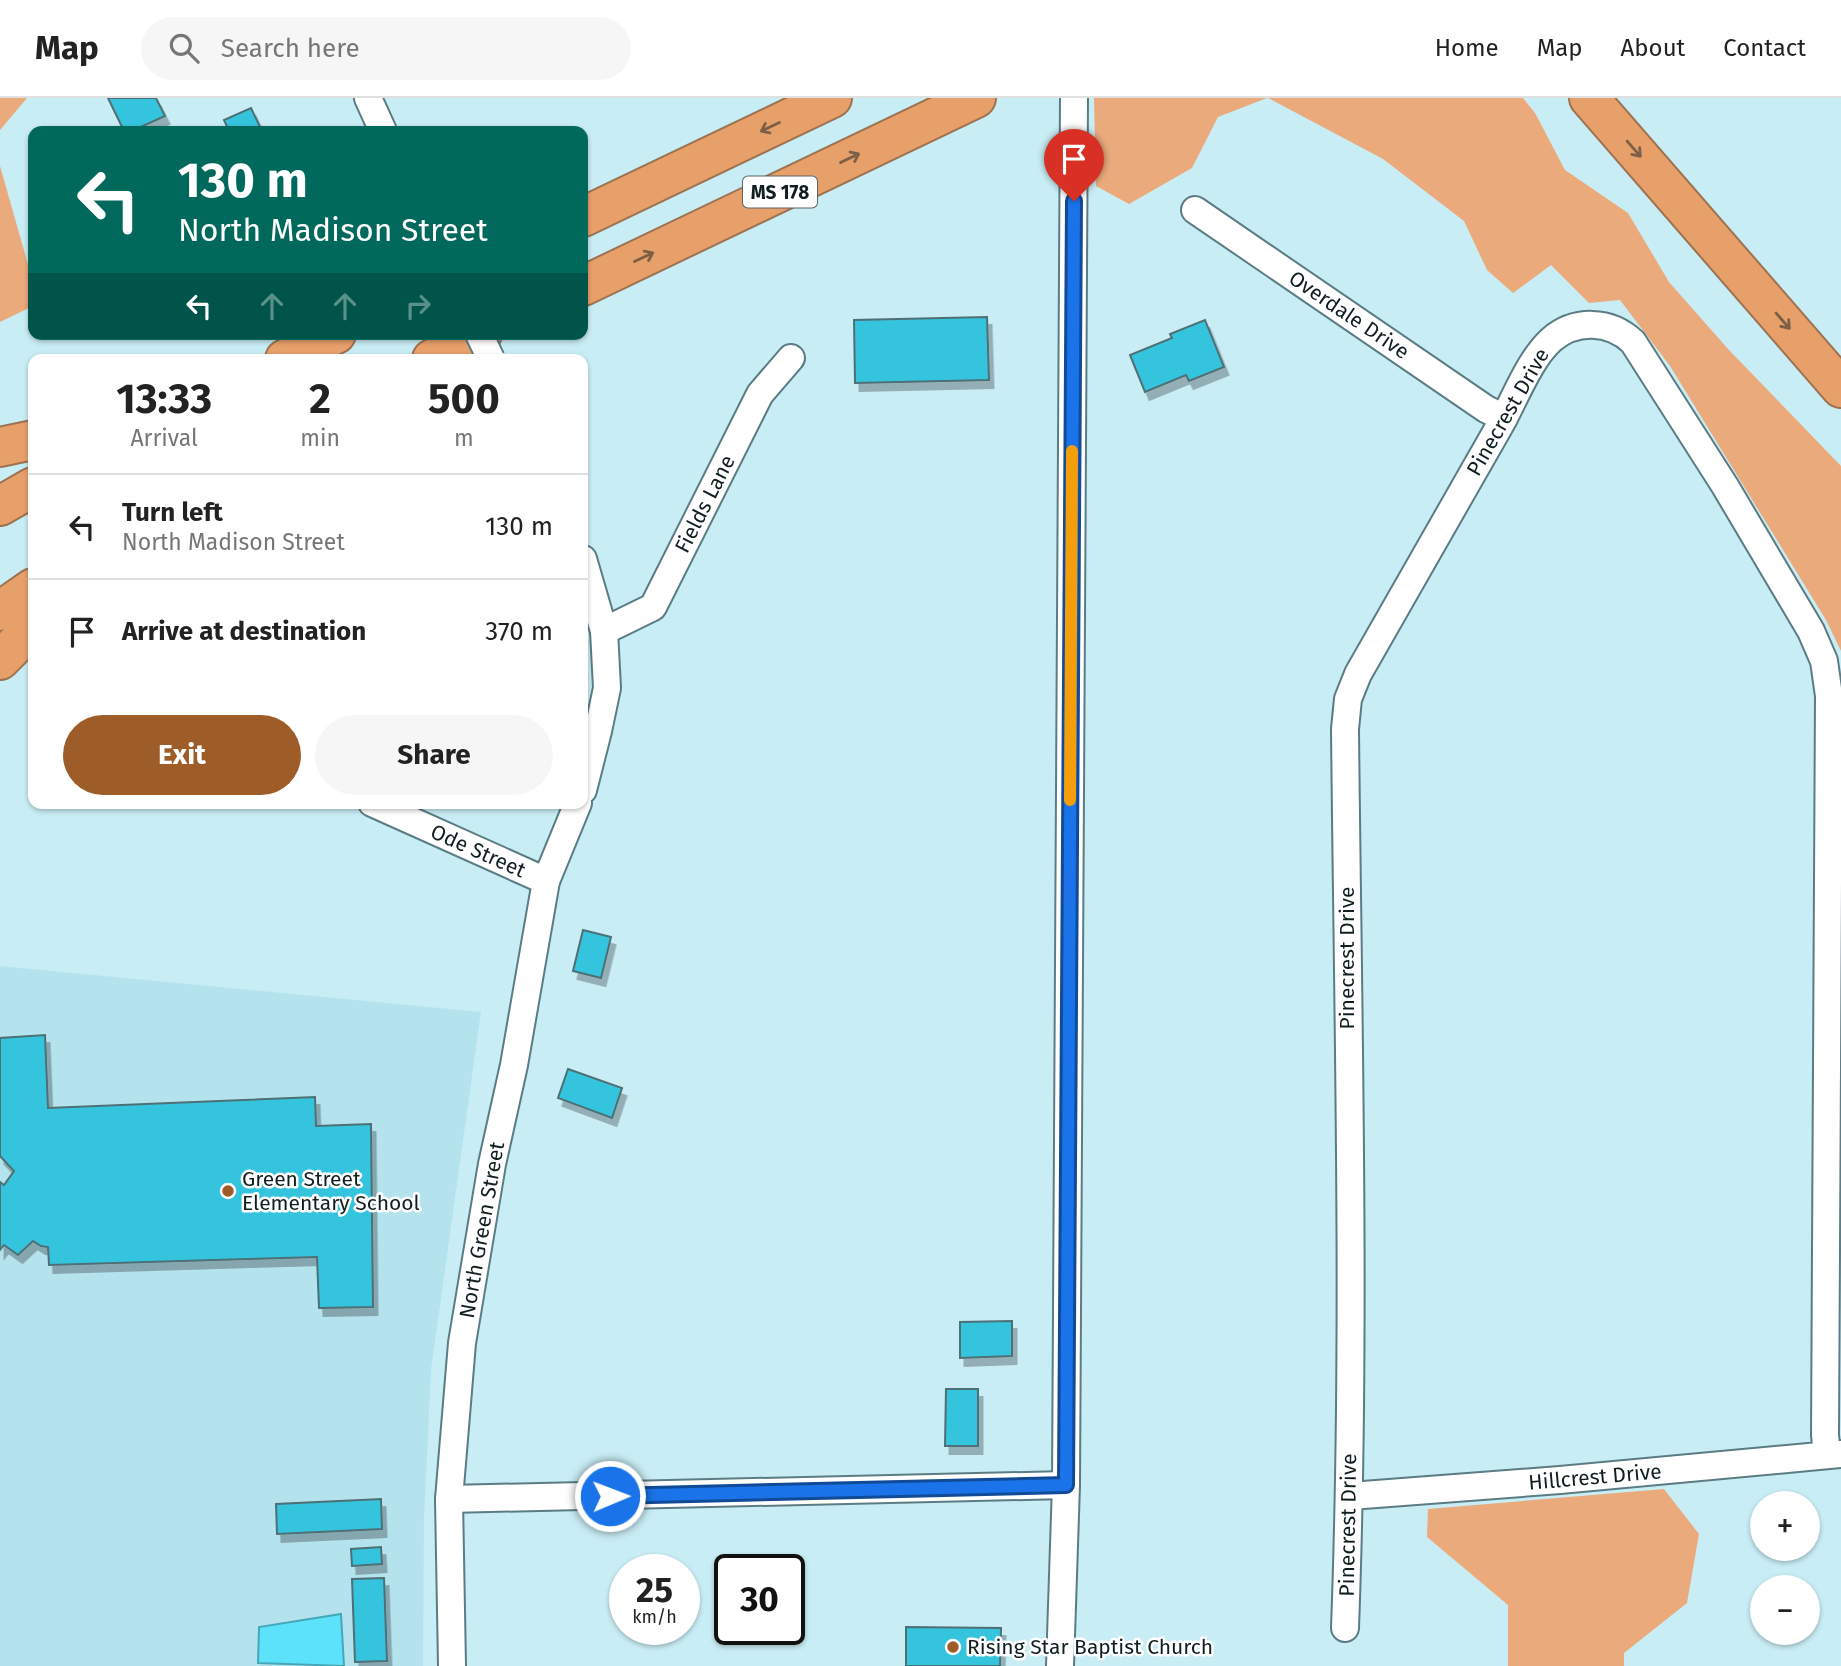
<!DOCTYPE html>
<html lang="en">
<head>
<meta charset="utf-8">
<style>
	:root { --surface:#fff; --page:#f6f6f6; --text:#222; --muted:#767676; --line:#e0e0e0; --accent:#9e5d28 }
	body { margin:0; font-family:"Fira Sans",sans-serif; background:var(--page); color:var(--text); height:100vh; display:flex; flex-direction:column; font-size:26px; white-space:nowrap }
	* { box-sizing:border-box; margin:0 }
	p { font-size:23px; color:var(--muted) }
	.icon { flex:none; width:38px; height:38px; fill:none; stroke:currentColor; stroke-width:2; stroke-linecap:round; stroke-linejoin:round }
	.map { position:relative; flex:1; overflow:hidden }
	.drawer { position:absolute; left:28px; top:256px; width:560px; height:455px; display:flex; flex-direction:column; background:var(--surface); border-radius:14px; box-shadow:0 2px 5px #0004 }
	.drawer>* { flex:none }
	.hud { position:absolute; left:28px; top:28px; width:560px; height:214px; border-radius:14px; box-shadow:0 2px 5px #0004; background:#00695c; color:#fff; overflow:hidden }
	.fabs { position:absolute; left:1750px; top:1393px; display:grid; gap:14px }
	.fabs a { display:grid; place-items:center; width:70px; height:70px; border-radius:50%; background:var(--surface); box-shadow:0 2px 5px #0004; font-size:35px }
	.speed { position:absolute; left:609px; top:1456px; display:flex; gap:14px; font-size:35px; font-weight:700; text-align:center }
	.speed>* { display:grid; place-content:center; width:91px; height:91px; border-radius:50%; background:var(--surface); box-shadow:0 2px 5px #0004; line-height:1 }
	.speed small { font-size:18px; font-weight:400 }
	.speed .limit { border:4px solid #111; border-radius:10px; background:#fff; color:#111 }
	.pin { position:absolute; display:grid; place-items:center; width:60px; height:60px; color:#fff; margin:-72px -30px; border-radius:50% 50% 50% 0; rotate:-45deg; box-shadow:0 0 7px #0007 }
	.pin .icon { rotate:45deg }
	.me { position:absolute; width:77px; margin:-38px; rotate:89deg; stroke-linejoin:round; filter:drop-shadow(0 0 5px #0008) }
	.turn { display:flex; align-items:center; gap:24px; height:147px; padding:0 35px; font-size:32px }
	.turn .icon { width:91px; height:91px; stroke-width:2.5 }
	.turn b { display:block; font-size:49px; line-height:60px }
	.lanes { display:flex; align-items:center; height:66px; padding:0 35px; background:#0003; justify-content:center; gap:35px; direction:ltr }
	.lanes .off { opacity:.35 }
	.eta { display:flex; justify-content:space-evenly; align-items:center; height:119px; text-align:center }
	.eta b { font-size:42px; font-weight:700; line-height:49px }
	.primary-button { display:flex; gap:14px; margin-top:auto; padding:14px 35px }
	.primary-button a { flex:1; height:80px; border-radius:42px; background:var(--accent); color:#fff; font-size:28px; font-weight:700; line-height:80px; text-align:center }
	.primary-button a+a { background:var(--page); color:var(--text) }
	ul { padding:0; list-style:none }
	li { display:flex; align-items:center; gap:21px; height:105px; padding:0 35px; border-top:2px solid var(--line) }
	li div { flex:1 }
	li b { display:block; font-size:26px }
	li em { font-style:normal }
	header { display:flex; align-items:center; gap:42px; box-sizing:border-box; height:98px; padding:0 35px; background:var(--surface); border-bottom:2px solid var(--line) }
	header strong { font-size:33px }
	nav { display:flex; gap:38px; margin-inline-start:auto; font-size:24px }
	.search { width:490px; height:63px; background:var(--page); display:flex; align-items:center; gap:18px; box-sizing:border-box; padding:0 24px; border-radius:38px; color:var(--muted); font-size:26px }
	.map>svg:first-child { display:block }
	.built { fill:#b5e3ed }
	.green { fill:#eaaa7c }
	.water { fill:#5de2fb; stroke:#46a7b9; stroke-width:2 }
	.building { fill:#36c4dd; stroke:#4e6f76; stroke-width:2; filter:url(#shadow) }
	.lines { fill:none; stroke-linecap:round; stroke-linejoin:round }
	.minor-casing { stroke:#5b7c83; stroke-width:30 }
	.highway-casing { stroke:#9c7251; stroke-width:42 }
	.minor { stroke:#fff; stroke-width:26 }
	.highway { stroke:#e8a06b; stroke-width:38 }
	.minor-bridge-casing { stroke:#5b7c83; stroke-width:30; stroke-linecap:butt }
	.minor-bridge { stroke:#fff; stroke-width:26 }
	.oneway { stroke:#7c5f46 }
	.route-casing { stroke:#114b97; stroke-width:18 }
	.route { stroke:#1a73e8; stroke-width:12 }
	.slow { stroke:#f59e0b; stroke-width:12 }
	.poi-dot { fill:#9e5d28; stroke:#fff; stroke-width:2.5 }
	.labels { text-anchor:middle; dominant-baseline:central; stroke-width:5; stroke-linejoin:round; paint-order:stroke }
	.shield { fill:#fff; stroke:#586263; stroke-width:2 }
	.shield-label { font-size:19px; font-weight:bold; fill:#101e20 }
	.street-label { font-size:21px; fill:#101e20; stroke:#fff }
	.poi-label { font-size:21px; fill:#101e20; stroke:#fff; text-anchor:start }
</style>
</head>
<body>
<header>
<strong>Map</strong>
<div class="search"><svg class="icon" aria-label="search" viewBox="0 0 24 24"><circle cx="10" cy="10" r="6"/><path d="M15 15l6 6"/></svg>Search here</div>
<nav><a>Home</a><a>Map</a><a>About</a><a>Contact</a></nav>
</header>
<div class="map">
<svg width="1841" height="1568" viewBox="0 0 1841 1568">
	<defs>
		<filter id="shadow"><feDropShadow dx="4.5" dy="8" stdDeviation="0" flood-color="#0004"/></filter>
	</defs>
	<rect width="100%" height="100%" fill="#c9edf5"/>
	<path class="built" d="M0,868L481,914L431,1272L424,1421L423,1568H0Z"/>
	<g class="green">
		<path d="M0,0H27L0,32Z"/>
		<path d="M1094,0H1267L1218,19L1192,70L1129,106L1096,88Z"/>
		<path d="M1268,0H1523L1535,15L1565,72L1628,115L1669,184L1728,251L1841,368V553L1826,522L1670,268L1620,202L1589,205L1551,167L1513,195L1487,172L1464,123L1383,61Z"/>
		<path d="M0,68L33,184V208L0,224Z"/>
		<path d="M1664,1391L1699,1436L1687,1505L1624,1555V1568H1508V1507L1427,1439L1428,1411Z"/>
	</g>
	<path class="water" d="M341,1516L344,1568L258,1565L259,1529Z"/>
	<g class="building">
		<path d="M108,0H156L165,18L132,33H124Z"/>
		<path d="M251,10L262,33H229L224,22Z"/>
		<path d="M987,219L989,282L855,285L854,222Z"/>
		<path d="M1205,222L1224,269L1189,283L1186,277L1145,294L1130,257L1172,240L1170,236Z"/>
		<path d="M583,832L611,839L601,880L573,873Z"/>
		<path d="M45,937L48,1010L315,999L316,1028L371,1026L373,1209L319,1210L317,1159L49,1167L48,1149L41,1148L33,1143L18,1157L4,1147L0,1152V1084L4,1087L14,1073L0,1058V940Z"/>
		<path d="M568,971L622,990L612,1020L558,1000Z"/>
		<path d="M1012,1223V1258L960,1260V1224Z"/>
		<path d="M946,1291H978V1348H945Z"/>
		<path d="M381,1401L382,1431L277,1436L276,1406Z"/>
		<path d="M381,1449L382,1466L352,1468L351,1451Z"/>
		<path d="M384,1480L387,1563L355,1564L352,1481Z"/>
		<path d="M906,1529L1001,1530L1000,1568H906Z"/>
	</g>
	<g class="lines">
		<defs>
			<g id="minor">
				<path d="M368,0L383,33"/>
				<path d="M1195,112L1486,311L1504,320"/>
				<path d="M583,461L604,533L607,590L598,633L583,692"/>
				<path d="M604,533L653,509L760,296L791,260"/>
				<path d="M372,705L546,783"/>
				<path d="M1350,1398L1560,1382L1841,1356"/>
				<path d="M449,1401L1066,1387"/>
				<path d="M1345,1530C1356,1231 1348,930 1345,631L1348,601L1358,576C1405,493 1452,411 1499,329C1514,303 1529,262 1551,242C1575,221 1610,222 1633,244L1725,388L1811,533L1824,563L1829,598L1825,1337L1827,1357"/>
				<path d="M452,1568L449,1401L462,1245L492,1066L514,967L546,783L578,705"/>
				<path d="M1060,1568L1066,1387L1074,0"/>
			</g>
			<g id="highway">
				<path d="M1589,0L1841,290"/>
				<path d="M583,119L832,0"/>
				<path d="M583,188L976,0"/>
				<path d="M285,261L336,236"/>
				<path d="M432,261L482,236"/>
				<path d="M0,349L33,342"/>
				<path d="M0,408L33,389"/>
				<path d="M0,513L33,490"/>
				<path d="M0,562L33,529"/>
			</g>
		</defs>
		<use href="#minor" class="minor-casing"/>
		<use href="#highway" class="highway-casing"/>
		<use href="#minor" class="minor"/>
		<use href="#highway" class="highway"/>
		<defs>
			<path id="minor-bridge" d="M479,236L491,261"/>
		</defs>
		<use href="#minor-bridge" class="minor-bridge-casing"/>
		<use href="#minor-bridge" class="minor-bridge"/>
	</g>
	<defs><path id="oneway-shaft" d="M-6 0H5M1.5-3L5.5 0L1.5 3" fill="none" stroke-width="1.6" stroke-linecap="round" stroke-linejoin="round" transform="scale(1.75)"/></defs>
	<g class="oneway">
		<use href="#oneway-shaft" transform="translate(770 29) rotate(154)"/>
		<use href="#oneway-shaft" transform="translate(1634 51) rotate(49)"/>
		<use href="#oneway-shaft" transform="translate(850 60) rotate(-26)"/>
		<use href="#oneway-shaft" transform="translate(644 159) rotate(-25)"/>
		<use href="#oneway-shaft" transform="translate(1783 223) rotate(49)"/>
	</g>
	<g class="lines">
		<defs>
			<path id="route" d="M610,1398L1066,1387L1074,103"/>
		</defs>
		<use href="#route" class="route-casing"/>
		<use href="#route" class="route"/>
		<path class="slow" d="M1070,702L1072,353"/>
	</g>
	<g class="poi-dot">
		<circle cx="228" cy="1093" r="7"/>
		<circle cx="953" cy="1549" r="7"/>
	</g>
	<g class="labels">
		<rect class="shield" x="743" y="78.5" width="74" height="31" rx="5"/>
		<g class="shield-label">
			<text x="780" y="94">MS 178</text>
		</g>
		<g class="street-label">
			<text transform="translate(1349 217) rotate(34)">Overdale Drive</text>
			<text transform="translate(1508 314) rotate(-60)">Pinecrest Drive</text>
			<text transform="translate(705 406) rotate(-63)">Fields Lane</text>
			<text transform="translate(478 753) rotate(24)">Ode Street</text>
			<text transform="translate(1347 860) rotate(-90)">Pinecrest Drive</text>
			<text transform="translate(482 1132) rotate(-80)">North Green Street</text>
			<text transform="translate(1595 1379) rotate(-5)">Hillcrest Drive</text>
			<text transform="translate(1348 1427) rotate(-89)">Pinecrest Drive</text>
		</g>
		<g class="poi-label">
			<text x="242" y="1081">Green Street<tspan x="242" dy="24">Elementary School</tspan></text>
			<text x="967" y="1549">Rising Star Baptist Church</text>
		</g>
	</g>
</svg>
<div class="fabs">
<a>+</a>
<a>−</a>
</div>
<div class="speed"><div>25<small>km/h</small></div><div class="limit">30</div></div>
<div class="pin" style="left:1074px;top:103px;background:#d93025"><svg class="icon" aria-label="arrive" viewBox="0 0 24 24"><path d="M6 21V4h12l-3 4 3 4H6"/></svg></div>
<svg class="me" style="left:610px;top:1398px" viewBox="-20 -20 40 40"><circle r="17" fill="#1a73e8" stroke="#fff" stroke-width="3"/><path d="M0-11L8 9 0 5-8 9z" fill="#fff"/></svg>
<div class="hud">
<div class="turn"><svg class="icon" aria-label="left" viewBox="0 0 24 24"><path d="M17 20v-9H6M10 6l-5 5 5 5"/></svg><div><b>130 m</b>North Madison Street</div></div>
<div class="lanes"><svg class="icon" aria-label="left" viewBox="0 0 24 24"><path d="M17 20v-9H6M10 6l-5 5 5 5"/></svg><svg class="icon off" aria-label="ahead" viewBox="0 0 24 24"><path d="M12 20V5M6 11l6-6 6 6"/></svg><svg class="icon off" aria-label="ahead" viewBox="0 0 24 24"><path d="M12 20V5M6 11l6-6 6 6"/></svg><svg class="icon off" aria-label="right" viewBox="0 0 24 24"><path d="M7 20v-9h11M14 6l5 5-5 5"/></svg></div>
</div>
<section class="drawer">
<div class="eta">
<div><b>13:33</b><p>Arrival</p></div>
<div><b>2</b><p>min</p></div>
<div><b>500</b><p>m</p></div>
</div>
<ul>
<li><svg class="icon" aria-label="left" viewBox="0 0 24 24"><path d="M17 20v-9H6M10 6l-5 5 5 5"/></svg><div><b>Turn left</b><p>North Madison Street</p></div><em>130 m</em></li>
<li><svg class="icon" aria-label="arrive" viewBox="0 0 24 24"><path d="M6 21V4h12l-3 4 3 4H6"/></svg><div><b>Arrive at destination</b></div><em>370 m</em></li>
</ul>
<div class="primary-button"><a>Exit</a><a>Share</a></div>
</section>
</div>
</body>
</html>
